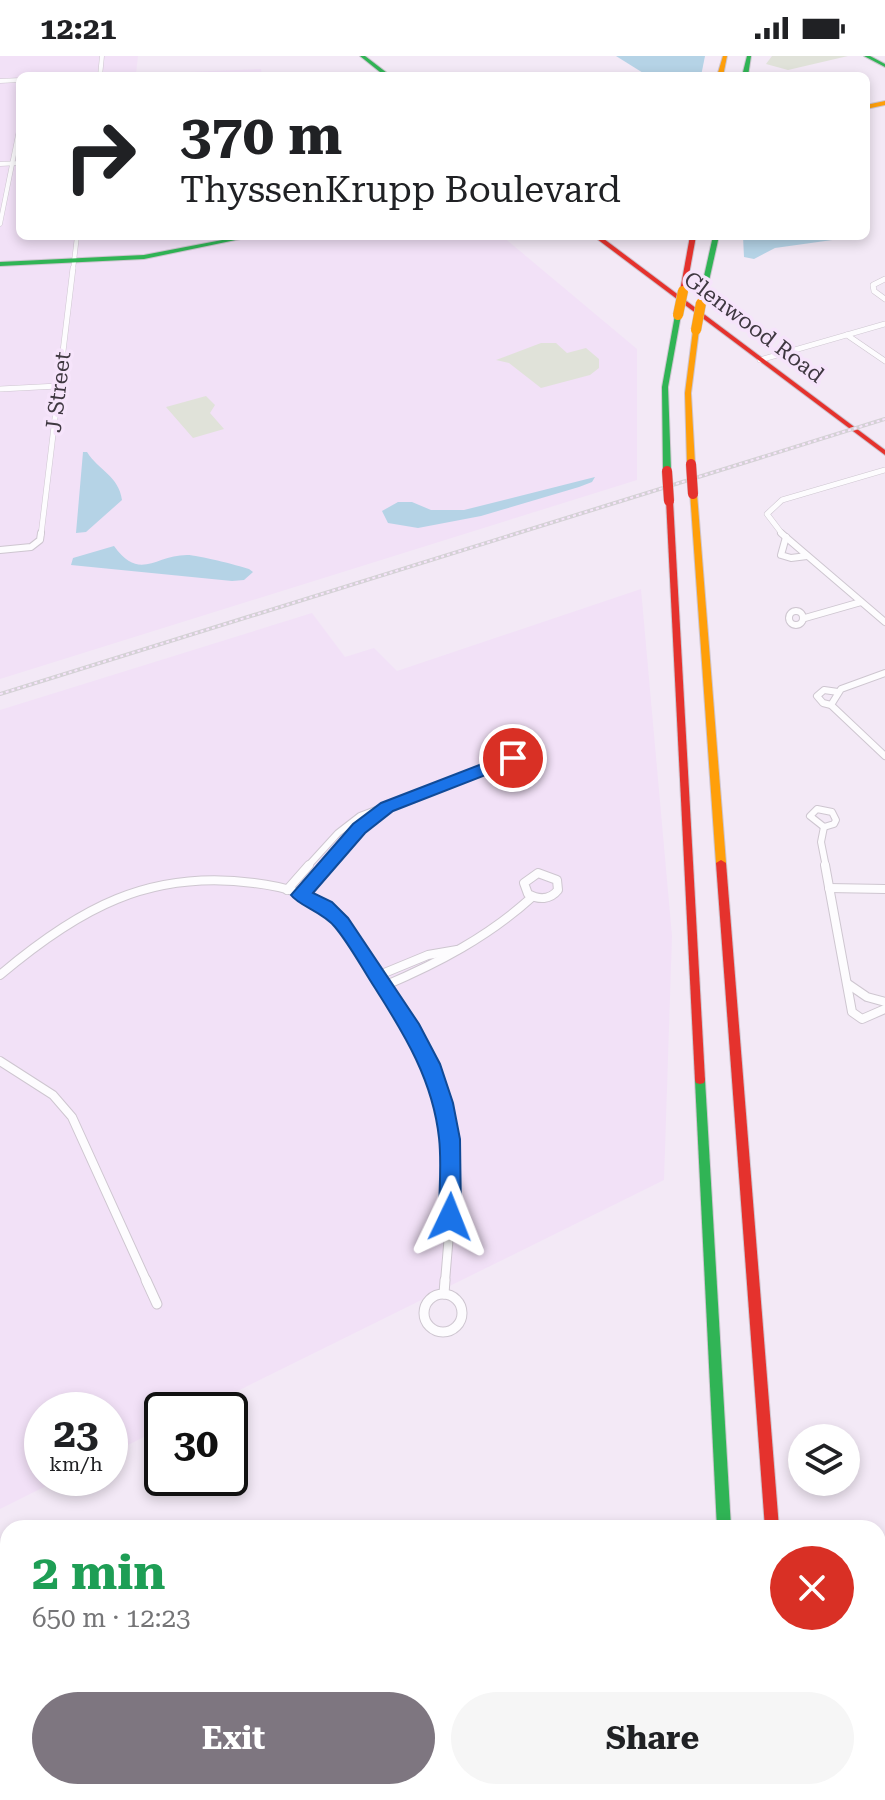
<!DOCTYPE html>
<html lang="en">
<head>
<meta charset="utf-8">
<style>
	:root { --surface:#fff; --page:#f6f6f6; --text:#202124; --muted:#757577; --accent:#7e7680 }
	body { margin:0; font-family:"Roboto Serif",serif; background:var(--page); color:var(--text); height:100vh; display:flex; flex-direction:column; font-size:30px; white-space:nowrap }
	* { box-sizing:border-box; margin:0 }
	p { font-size:26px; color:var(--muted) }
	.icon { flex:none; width:44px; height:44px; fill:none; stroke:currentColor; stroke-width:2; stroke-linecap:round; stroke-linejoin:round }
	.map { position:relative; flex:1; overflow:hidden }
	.details { position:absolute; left:0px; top:1464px; width:886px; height:280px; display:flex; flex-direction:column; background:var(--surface); border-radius:24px 24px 0 0; box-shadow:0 4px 12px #0003 }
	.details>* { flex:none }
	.top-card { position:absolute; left:16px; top:16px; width:854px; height:168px; border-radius:12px; box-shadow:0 4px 12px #0003; background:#fff; color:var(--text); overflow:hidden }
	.controls { position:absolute; left:788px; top:1368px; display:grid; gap:16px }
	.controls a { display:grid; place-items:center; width:72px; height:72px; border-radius:50%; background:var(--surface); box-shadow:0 4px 12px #0003; font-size:40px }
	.speed { position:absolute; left:24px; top:1336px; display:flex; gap:16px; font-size:40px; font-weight:700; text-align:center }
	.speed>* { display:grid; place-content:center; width:104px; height:104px; border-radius:50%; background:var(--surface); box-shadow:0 4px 12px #0003; line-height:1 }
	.speed small { font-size:20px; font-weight:400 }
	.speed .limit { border:4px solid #111; border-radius:12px; background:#fff; color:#111 }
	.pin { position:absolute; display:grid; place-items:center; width:68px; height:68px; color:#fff; margin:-34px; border:4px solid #fff; border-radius:50%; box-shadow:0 2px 8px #0007 }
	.me { position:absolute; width:88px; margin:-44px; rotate:2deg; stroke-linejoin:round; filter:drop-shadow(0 0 6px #0008) }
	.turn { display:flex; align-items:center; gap:28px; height:168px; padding:0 32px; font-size:36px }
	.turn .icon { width:104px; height:104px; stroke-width:2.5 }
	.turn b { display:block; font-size:56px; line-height:68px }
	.round { display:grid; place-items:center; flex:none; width:84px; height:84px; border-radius:42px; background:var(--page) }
	.summary { display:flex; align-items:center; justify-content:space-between; height:136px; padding:0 32px }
	h1 { font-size:48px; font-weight:700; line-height:60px; color:#1e9e55 }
	.cta { display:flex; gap:16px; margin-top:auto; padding:16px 32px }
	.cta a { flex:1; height:92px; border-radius:48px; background:var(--accent); color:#fff; font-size:32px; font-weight:700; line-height:92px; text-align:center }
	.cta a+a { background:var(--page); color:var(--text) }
	.status { display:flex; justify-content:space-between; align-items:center; height:56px; padding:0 40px; background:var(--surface); direction:ltr }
	.status svg { height:22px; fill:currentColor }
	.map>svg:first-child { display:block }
	.built { fill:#f2e1f7 }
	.green { fill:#e0e2d9 }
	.water { fill:#b5d3e6 }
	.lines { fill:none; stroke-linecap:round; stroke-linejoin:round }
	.street-far4-casing { stroke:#cec6d0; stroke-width:5 }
	.street-far3-casing { stroke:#cec6d0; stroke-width:6 }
	.street-far2-casing { stroke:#cec6d0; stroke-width:8 }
	.street-far1-casing { stroke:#cec6d0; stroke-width:10 }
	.street-casing { stroke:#cec6d0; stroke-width:11 }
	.fast-casing { stroke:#cec6d0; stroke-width:2 }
	.slow-casing { stroke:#cec6d0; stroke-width:2 }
	.jam-casing { stroke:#cec6d0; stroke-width:2 }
	.street-far4 { stroke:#fdfcfe; stroke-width:4 }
	.street-far3 { stroke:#fdfcfe; stroke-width:5 }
	.street-far2 { stroke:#fdfcfe; stroke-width:6 }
	.street-far1 { stroke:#fdfcfe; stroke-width:8 }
	.street { stroke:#fdfcfe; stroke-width:9 }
	.fast { fill:#30b455; fill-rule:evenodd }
	.slow { fill:#ff9f0a; fill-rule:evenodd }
	.jam { fill:#e5322d; fill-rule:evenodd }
	.rail-casing { stroke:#d4d1d5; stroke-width:4 }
	.rail { stroke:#f6e4fb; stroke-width:2; stroke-dasharray:3; stroke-linecap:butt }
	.slow-bridge-casing { stroke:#cdc8ce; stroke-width:11; stroke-linecap:butt }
	.jam-bridge-casing { stroke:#cdc8ce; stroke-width:11; stroke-linecap:butt }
	.slow-bridge { stroke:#ff9f0a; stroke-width:10 }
	.jam-bridge { stroke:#e5322d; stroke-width:10 }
	.route { fill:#1a73e8; stroke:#114b97; stroke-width:2 }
	.labels { text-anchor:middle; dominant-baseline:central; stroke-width:7; stroke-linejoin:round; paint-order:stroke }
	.far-street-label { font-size:22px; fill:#3f3841; stroke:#f6e4fb }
</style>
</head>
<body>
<div class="status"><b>12:21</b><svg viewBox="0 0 49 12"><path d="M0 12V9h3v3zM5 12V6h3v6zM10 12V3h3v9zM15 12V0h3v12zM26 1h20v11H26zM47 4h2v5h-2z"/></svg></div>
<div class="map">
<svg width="885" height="1744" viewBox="0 0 885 1744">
	<rect width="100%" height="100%" fill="#f3e9f6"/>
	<g class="built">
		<path d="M0,0H138L136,18L261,13L262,20H20V180H502L637,293V424L0,623Z"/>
		<path d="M641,533L672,880L664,1124L199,1354H162V1372L110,1398V1354H42V1422H62L0,1453V654L312,557L345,601L374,592L397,615Z"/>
	</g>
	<g class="green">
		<path d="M772,0H848L788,14L766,8Z"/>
		<path d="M541,287H556L567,297L586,292L599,303V312L590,319L541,332L509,307L496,304Z"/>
		<path d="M206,340L215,349L210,357L224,373L193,382L166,351Z"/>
	</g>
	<g class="water">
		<path d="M616,0H705L701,20H648Z"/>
		<path d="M743,180H861L775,192L754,203L744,201Z"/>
		<path d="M83,396H87C98,414 119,420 122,444L86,476L76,477Z"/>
		<path d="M595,421L592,426L579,431L481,460L418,472L388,467L382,455L398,446H412L431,454H464Z"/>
		<path d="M114,490C140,526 155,499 187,499C198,499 237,509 249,513L253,516L244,524L232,525L71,509L73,502Z"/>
	</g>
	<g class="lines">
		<defs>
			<g id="street-far4">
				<path d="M100,20L102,0"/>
				<path d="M126,20L152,19"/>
				<path d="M0,25L20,24"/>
				<path d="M0,108L20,107"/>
				<path d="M0,168L20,69"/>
				<path d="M73,214L77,180"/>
			</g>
			<g id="street-far3">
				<path d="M885,223L873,229L874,235L885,243"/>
				<path d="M847,279L885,305"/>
				<path d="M760,304L885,268"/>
				<path d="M0,333L58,330"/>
				<path d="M41,479L73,212"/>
				<path d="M783,479L767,458L782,444L885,414"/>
			</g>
			<g id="street-far2">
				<path d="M781,477L885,566"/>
				<path d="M786,481L781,499L791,502L807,500"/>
				<path d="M0,494L31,491L40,484L41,477"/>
				<circle cx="796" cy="562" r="7"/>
				<path d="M805,562L861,546"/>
				<path d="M838,636L824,634L817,640L823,647L831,649L885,700"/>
				<path d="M831,649L841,633L885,617"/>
				<path d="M817,753L832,756L836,764L834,768L824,771L810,760Z"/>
				<path d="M824,771L821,786L826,811"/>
				<path d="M307,811L338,777L360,760L513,702"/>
				<path d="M325,811L359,773L384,753"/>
			</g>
			<g id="street-far1">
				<path d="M825,809L852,956L862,963L885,953"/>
				<path d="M538,817L557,824L558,834C550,844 539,844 528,838L524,827Z"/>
				<path d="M829,832L885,833"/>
				<path d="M287,834L309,809"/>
				<path d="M300,839L327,809"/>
				<path d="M0,919C78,853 149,813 254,827C279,830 308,837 328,852C354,873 367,904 385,931C412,974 439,1017 448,1068C456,1120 449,1174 445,1226"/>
				<path d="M377,920L428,899L457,894"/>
				<path d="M848,928L867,941L885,946"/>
				<path d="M384,930C438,907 488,881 532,841"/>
				<path d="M0,1005L53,1039L72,1061L147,1226"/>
			</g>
			<g id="street">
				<path d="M146,1224L157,1248"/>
				<circle cx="443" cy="1257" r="19"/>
				<path d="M444,1238L445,1224"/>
			</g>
			<g id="fast">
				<path d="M360,0H365L391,20H385Z"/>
				<path d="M747,0H751L748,20H742Z"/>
				<path d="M864,0H870L885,8V11Z"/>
				<path d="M243,180H255L144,203L0,210V206L144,199Z"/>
				<path d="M713,180H719L704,247L701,249L698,247Z"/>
				<path d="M678,257L681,259L668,331L671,415L667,417L663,415L662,331L675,259Z"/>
				<path d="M700,1020L704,1021L705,1024L731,1472H717L695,1024L696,1021Z"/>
			</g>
			<g id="slow">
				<path d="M723,0H727L723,20H717Z"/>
				<path d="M885,45V49L866,53V49Z"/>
				<path d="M696,272L699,274L691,337L695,408L691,410L687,408L685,337L693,274Z"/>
				<path d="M690,436H693L697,438L726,807L721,810L716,807Z"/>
				<path d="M730,1736H746L747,1744H731Z"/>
			</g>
			<g id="jam">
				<path d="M593,180H600L885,394V399Z"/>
				<path d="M690,180H696L686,235L683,237L680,235Z"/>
				<path d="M666,443H672L673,445L705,1024L704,1027L700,1028L696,1027L695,1024Z"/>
				<path d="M721,804L726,807L779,1472H765L716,807Z"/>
				<path d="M785,1736H801L802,1744H786Z"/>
			</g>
		</defs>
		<use href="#street-far4" class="street-far4-casing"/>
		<use href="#street-far3" class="street-far3-casing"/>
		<use href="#street-far2" class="street-far2-casing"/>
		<use href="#street-far1" class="street-far1-casing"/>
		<use href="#street" class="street-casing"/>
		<use href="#fast" class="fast-casing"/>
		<use href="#slow" class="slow-casing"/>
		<use href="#jam" class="jam-casing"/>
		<use href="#street-far4" class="street-far4"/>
		<use href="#street-far3" class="street-far3"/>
		<use href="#street-far2" class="street-far2"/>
		<use href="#street-far1" class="street-far1"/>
		<use href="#street" class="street"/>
		<use href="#fast" class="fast"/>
		<use href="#slow" class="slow"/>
		<use href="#jam" class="jam"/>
		<defs>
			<path id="rail" d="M0,638L885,363"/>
		</defs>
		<use href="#rail" class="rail-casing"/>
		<use href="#rail" class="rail"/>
		<defs>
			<g id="slow-bridge">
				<path d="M678,259L683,235"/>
				<path d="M696,274L701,247"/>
			</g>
			<g id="jam-bridge">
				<path d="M691,408L693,438"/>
				<path d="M667,415L669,445"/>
			</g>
		</defs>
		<use href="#slow-bridge" class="slow-bridge-casing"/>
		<use href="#jam-bridge" class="jam-bridge-casing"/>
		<use href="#slow-bridge" class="slow-bridge"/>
		<use href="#jam-bridge" class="jam-bridge"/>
	</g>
	<path class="route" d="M513,696L521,702L519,706L393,755L365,777L313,837L332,846L348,862L419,968L440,1008L453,1047L460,1083L461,1161L458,1168L450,1171L442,1168L439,1161C439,1135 442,1108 439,1082C433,1025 405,979 375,932C362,912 350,889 335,871C323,856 299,850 291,839L353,768L381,747Z"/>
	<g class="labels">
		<g class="far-street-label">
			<text transform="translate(754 271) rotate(37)">Glenwood Road</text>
			<text transform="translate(58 336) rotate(-83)">J Street</text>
		</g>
	</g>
</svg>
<div class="controls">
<a><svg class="icon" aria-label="layers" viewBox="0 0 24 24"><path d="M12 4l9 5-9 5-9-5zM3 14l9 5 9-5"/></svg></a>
</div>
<div class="speed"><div>23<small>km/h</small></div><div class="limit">30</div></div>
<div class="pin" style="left:513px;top:702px;background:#d93025"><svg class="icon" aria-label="arrive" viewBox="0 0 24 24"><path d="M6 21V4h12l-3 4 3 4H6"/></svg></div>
<svg class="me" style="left:450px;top:1161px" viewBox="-20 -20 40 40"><path d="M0-17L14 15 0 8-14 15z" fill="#1a73e8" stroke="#fff" stroke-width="4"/></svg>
<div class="top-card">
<div class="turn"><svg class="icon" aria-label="right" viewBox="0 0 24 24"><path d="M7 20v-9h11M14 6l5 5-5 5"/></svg><div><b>370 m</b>ThyssenKrupp Boulevard</div></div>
</div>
<section class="details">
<div class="summary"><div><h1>2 min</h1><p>650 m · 12:23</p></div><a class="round" style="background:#d93025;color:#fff"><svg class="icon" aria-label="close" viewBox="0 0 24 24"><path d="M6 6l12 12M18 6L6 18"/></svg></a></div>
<div class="cta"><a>Exit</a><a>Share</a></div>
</section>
</div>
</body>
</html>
